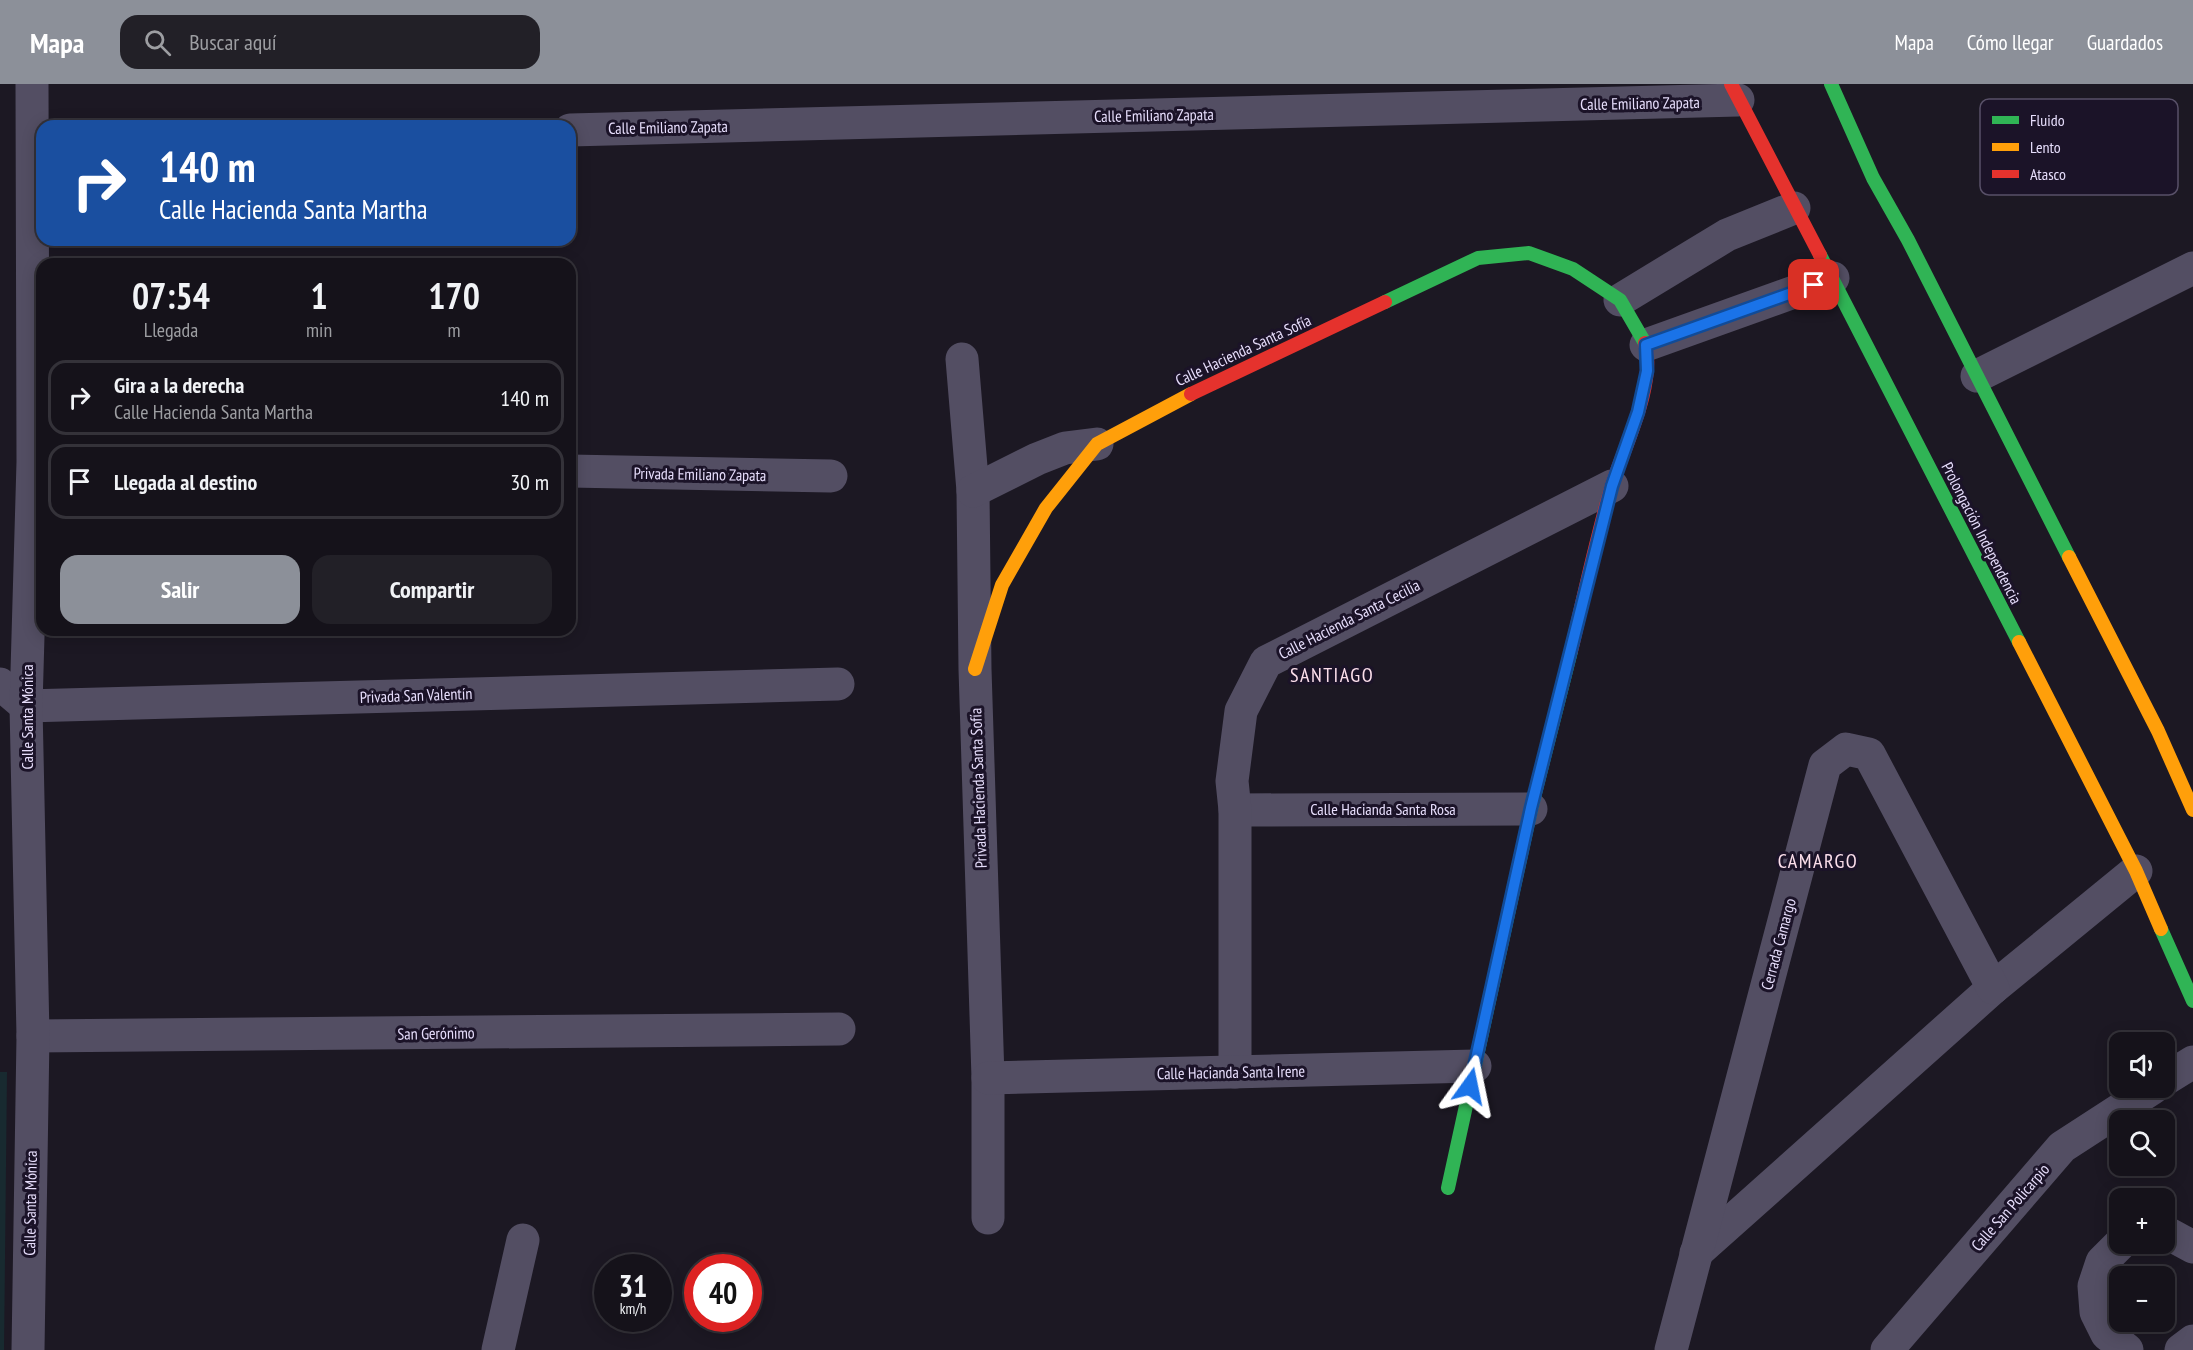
<!DOCTYPE html>
<html lang="es">
<head>
<meta charset="utf-8">
<style>
	:root { --surface:#15121a; --page:#222027; --text:#f1f3f6; --muted:#9d9ea2; --line:#343239; --accent:#8c9099 }
	body { margin:0; font-family:"PT Sans Narrow",sans-serif; background:var(--page); color:var(--text); height:100vh; display:flex; flex-direction:column; font-size:22px; white-space:nowrap }
	* { box-sizing:border-box; margin:0 }
	p { font-size:20px; color:var(--muted) }
	.icon { flex:none; width:33px; height:33px; fill:none; stroke:currentColor; stroke-width:2; stroke-linecap:round; stroke-linejoin:round }
	.map { position:relative; flex:1; overflow:hidden }
	.drawer { position:absolute; left:36px; top:174px; width:540px; height:378px; display:flex; flex-direction:column; background:var(--surface); border-radius:18px; box-shadow:0 3px 15px #0003,0 0 0 2px var(--line) }
	.drawer>* { flex:none }
	.banner { position:absolute; left:36px; top:36px; width:540px; height:126px; border-radius:18px; box-shadow:0 3px 15px #0003,0 0 0 2px var(--line); background:#1a4fa0; color:#fff; overflow:hidden }
	.fabs { position:absolute; left:2109px; top:948px; display:grid; gap:12px }
	.fabs a { display:grid; place-items:center; width:66px; height:66px; border-radius:12px; background:var(--surface); box-shadow:0 3px 15px #0003,0 0 0 2px var(--line); font-size:30px }
	.speed { position:absolute; left:594px; top:1170px; display:flex; gap:12px; font-size:30px; font-weight:700; text-align:center }
	.speed>* { display:grid; place-content:center; width:78px; height:78px; border-radius:50%; background:var(--surface); box-shadow:0 3px 15px #0003,0 0 0 2px var(--line); line-height:1 }
	.speed small { font-size:15px; font-weight:400 }
	.speed .limit { border:9px solid #d22; background:#fff; color:#111 }
	.pin { position:absolute; display:grid; place-items:center; width:51px; height:51px; color:#fff; margin:-26px; border-radius:12px; box-shadow:0 3px 9px #0006 }
	.me { position:absolute; width:66px; margin:-33px; rotate:12deg; stroke-linejoin:round; filter:drop-shadow(0 0 4px #0008) }
	.turn { display:flex; align-items:center; gap:21px; height:126px; padding:0 24px; font-size:27px }
	.turn .icon { width:78px; height:78px; stroke-width:2.5 }
	.turn b { display:block; font-size:42px; line-height:51px }
	.eta { display:flex; justify-content:space-evenly; align-items:center; height:102px; text-align:center }
	.eta b { font-size:36px; font-weight:700; line-height:42px }
	.button { display:flex; gap:12px; margin-top:auto; padding:12px 24px }
	.button a { flex:1; height:69px; border-radius:18px; background:var(--accent); color:#fff; font-size:24px; font-weight:700; line-height:69px; text-align:center }
	.button a+a { background:var(--page); color:var(--text) }
	ul { padding:0; list-style:none }
	li { display:flex; align-items:center; gap:18px; height:75px; margin:0 12px 9px; padding:0 12px; border:3px solid var(--line); border-radius:18px }
	li div { flex:1 }
	li b { display:block; font-size:22px }
	li em { font-style:normal }
	header { display:flex; align-items:center; gap:36px; box-sizing:border-box; height:84px; padding:0 30px; background:var(--accent); color:#fff }
	header strong { font-size:28px }
	nav { display:flex; gap:33px; margin-inline-start:auto; font-size:21px }
	.search { width:420px; height:54px; background:var(--page); display:flex; align-items:center; gap:15px; box-sizing:border-box; padding:0 21px; border-radius:18px; color:var(--muted); font-size:22px }
	.map>svg:first-child { display:block }
	.park { fill:#182a30 }
	.lines { fill:none; stroke-linecap:round; stroke-linejoin:round }
	.street { stroke:#534e63; stroke-width:33 }
	.fast { stroke:#30b455; stroke-width:14 }
	.slow { stroke:#ff9f0a; stroke-width:14 }
	.jam { stroke:#e5322d; stroke-width:14 }
	.route-casing { stroke:#114b97; stroke-width:15 }
	.route { stroke:#1a73e8; stroke-width:10 }
	.labels { text-anchor:middle; dominant-baseline:central; stroke-width:6; stroke-linejoin:round; paint-order:stroke }
	.street-label { font-size:16px; fill:#e7defc; stroke:#1b1328 }
	.quarter-label { font-size:20px; letter-spacing:1.5px; fill:#fcdfeb; stroke:#1b1328 }
	.key { fill:#1b1328; stroke:#585068; stroke-width:1.5 }
	.key-label { font-size:16px; fill:#e7defc }
</style>
</head>
<body>
<header>
<strong>Mapa</strong>
<div class="search"><svg class="icon" aria-label="search" viewBox="0 0 24 24"><circle cx="10" cy="10" r="6"/><path d="M15 15l6 6"/></svg>Buscar aquí</div>
<nav><a>Mapa</a><a>Cómo llegar</a><a>Guardados</a></nav>
</header>
<div class="map">
<svg width="2193" height="1266" viewBox="0 0 2193 1266">
	<rect width="100%" height="100%" fill="#1c1823"/>
	<path class="park" d="M0,988H7L4,1266H0Z"/>
	<g class="lines">
		<g class="street">
			<path d="M570,46L1738,16"/>
			<path d="M1620,216L1727,151L1794,124"/>
			<path d="M1646,261L1833,194"/>
			<path d="M962,275L973,407L975,585L988,994V1134"/>
			<path d="M1977,292L2193,184"/>
			<path d="M570,387L831,392"/>
			<path d="M973,407L1037,375L1065,364L1097,360"/>
			<path d="M0,600L26,622L838,600"/>
			<path d="M1235,726L1531,725"/>
			<path d="M33,952L839,945"/>
			<path d="M1235,988V726L1232,697L1241,627L1266,578L1612,402"/>
			<path d="M988,994L1475,982"/>
			<path d="M2164,996L2193,978"/>
			<path d="M2164,1150H2169L2193,1163"/>
			<path d="M2120,1160L2102,1178L2094,1202L2096,1228L2107,1250L2127,1266"/>
			<path d="M1696,1169L1993,904L2136,787"/>
			<path d="M28,1266L33,952L26,622L33,378L32,0"/>
			<path d="M498,1266L523,1156"/>
			<path d="M1671,1266L1825,681L1846,665L1869,670L1993,904"/>
			<path d="M1887,1266L2062,1063L2153,1004"/>
			<path d="M2181,1266L2193,1257"/>
		</g>
		<g class="fast">
			<path d="M1831,0L1873,94L1908,156L2069,473"/>
			<path d="M1820,171L2019,558"/>
			<path d="M1385,218L1478,174L1529,169L1573,185L1620,216L1645,259"/>
			<path d="M2161,845L2193,917"/>
			<path d="M1448,1104L1531,725L1571,567"/>
		</g>
		<g class="slow">
			<path d="M2069,473L2158,647L2193,726"/>
			<path d="M2019,558L2136,787L2161,845"/>
			<path d="M975,585L1002,501L1046,424L1097,360L1191,310"/>
		</g>
		<g class="jam">
			<path d="M1731,0L1820,171"/>
			<path d="M1191,310L1385,218"/>
			<path d="M1571,567C1584,512 1596,455 1612,401C1625,361 1656,300 1645,259"/>
		</g>
	</g>
	<g class="lines">
		<defs>
			<path id="route" d="M1470,1002L1531,724L1612,402L1638,328L1647,287L1646,261L1814,201"/>
		</defs>
		<use href="#route" class="route-casing"/>
		<use href="#route" class="route"/>
	</g>
	<g class="labels">
		<g class="street-label">
			<text transform="translate(1640 19) rotate(-1)">Calle Emiliano Zapata</text>
			<text transform="translate(1154 31) rotate(-1)">Calle Emiliano Zapata</text>
			<text transform="translate(668 43) rotate(-1)">Calle Emiliano Zapata</text>
			<text transform="translate(1243 266) rotate(-25)">Calle Hacienda Santa Sofía</text>
			<text transform="translate(700 390) rotate(1)">Privada Emiliano Zapata</text>
			<text transform="translate(1982 449) rotate(63)">Prolongación Independencia</text>
			<text transform="translate(1349 535) rotate(-27)">Calle Hacienda Santa Cecilia</text>
			<text transform="translate(416 611) rotate(-2)">Privada San Valentín</text>
			<text transform="translate(27 633) rotate(-90)">Calle Santa Mónica</text>
			<text transform="translate(978 704) rotate(-92)">Privada Hacienda Santa Sofía</text>
			<text x="1383" y="725">Calle Hacianda Santa Rosa</text>
			<text transform="translate(1778 860) rotate(-75)">Cerrada Camargo</text>
			<text transform="translate(436 949) rotate(-1)">San Gerónimo</text>
			<text transform="translate(1231 988) rotate(-1)">Calle Hacianda Santa Irene</text>
			<text transform="translate(30 1119) rotate(-89)">Calle Santa Mónica</text>
			<text transform="translate(2010 1123) rotate(-49)">Calle San Policarpio</text>
		</g>
		<g class="quarter-label">
			<text x="1332" y="591">SANTIAGO</text>
			<text x="1818" y="777">CAMARGO</text>
		</g>
	</g>
	<rect x="1980" y="15" width="198" height="96" rx="9" class="key"/>
	<rect x="1992" y="32" width="27" height="8" fill="#30b455"/>
	<rect x="1992" y="59" width="27" height="8" fill="#ff9f0a"/>
	<rect x="1992" y="86" width="27" height="8" fill="#e5322d"/>
	<g class="key-label">
		<text x="2030" y="42">Fluido</text>
		<text x="2030" y="69">Lento</text>
		<text x="2030" y="96">Atasco</text>
	</g>
</svg>
<div class="fabs">
<a><svg class="icon" aria-label="sound" viewBox="0 0 24 24"><path d="M4 9h4l5-4v14l-5-4H4zM17 9q2 3 0 6"/></svg></a>
<a><svg class="icon" aria-label="search" viewBox="0 0 24 24"><circle cx="10" cy="10" r="6"/><path d="M15 15l6 6"/></svg></a>
<a>+</a>
<a>−</a>
</div>
<div class="speed"><div>31<small>km/h</small></div><div class="limit">40</div></div>
<div class="pin" style="left:1814px;top:201px;background:#d93025"><svg class="icon" aria-label="arrive" viewBox="0 0 24 24"><path d="M6 21V4h12l-3 4 3 4H6"/></svg></div>
<svg class="me" style="left:1470px;top:1002px" viewBox="-20 -20 40 40"><path d="M0-17L14 15 0 8-14 15z" fill="#1a73e8" stroke="#fff" stroke-width="4"/></svg>
<div class="banner">
<div class="turn"><svg class="icon" aria-label="right" viewBox="0 0 24 24"><path d="M7 20v-9h11M14 6l5 5-5 5"/></svg><div><b>140 m</b>Calle Hacienda Santa Martha</div></div>
</div>
<section class="drawer">
<div class="eta">
<div><b>07:54</b><p>Llegada</p></div>
<div><b>1</b><p>min</p></div>
<div><b>170</b><p>m</p></div>
</div>
<ul>
<li><svg class="icon" aria-label="right" viewBox="0 0 24 24"><path d="M7 20v-9h11M14 6l5 5-5 5"/></svg><div><b>Gira a la derecha</b><p>Calle Hacienda Santa Martha</p></div><em>140 m</em></li>
<li><svg class="icon" aria-label="arrive" viewBox="0 0 24 24"><path d="M6 21V4h12l-3 4 3 4H6"/></svg><div><b>Llegada al destino</b></div><em>30 m</em></li>
</ul>
<div class="button"><a>Salir</a><a>Compartir</a></div>
</section>
</div>
</body>
</html>
